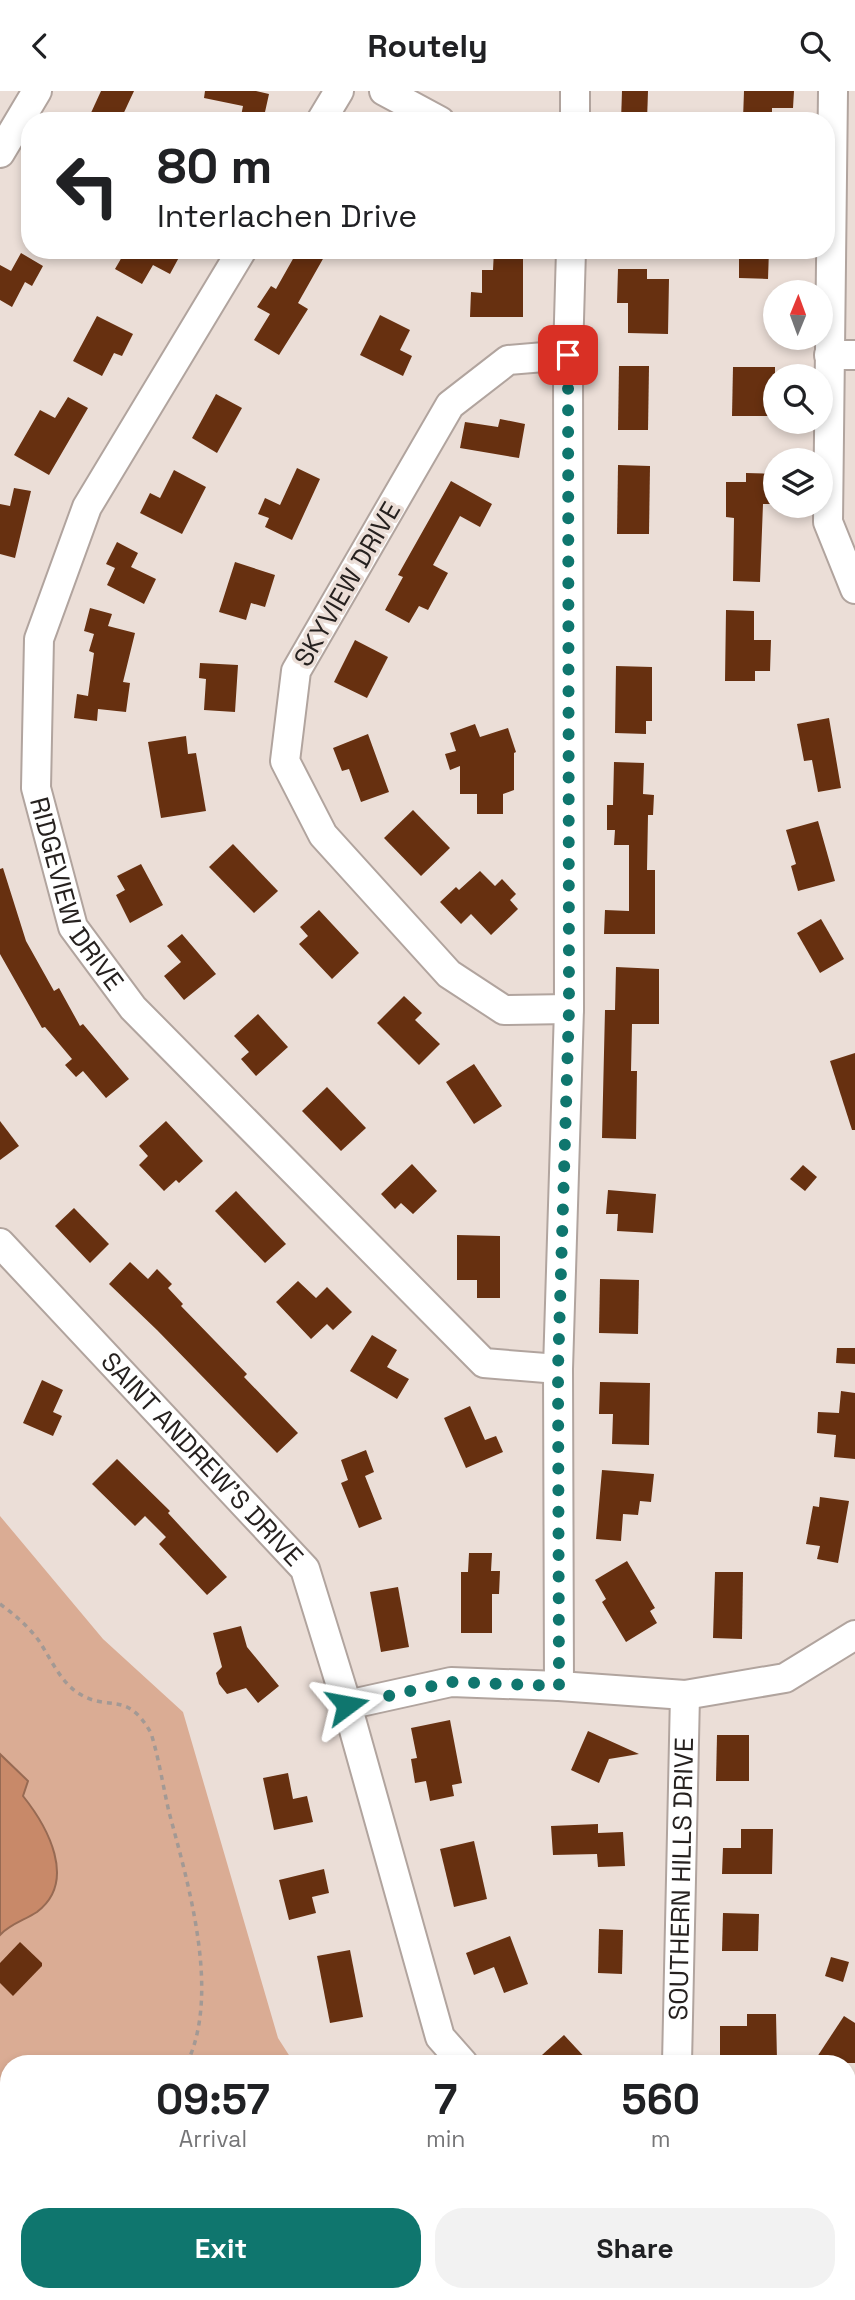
<!DOCTYPE html>
<html lang="en">
<head>
<meta charset="utf-8">
<style>
	:root { --surface:#fff; --page:#f2f2f2; --text:#202124; --muted:#757577; --accent:#0f766e }
	body { margin:0; font-family:"Space Grotesk",sans-serif; background:var(--page); color:var(--text); height:100vh; display:flex; flex-direction:column; font-size:26px; white-space:nowrap }
	* { box-sizing:border-box; margin:0 }
	p { font-size:23px; color:var(--muted) }
	.icon { flex:none; width:38px; height:38px; fill:none; stroke:currentColor; stroke-width:2; stroke-linecap:round; stroke-linejoin:round }
	.map { position:relative; flex:1; overflow:hidden }
	.side { position:absolute; left:0px; top:1964px; width:856px; height:247px; display:flex; flex-direction:column; background:var(--surface); border-radius:28px 28px 0 0; box-shadow:0 4px 10px #0003 }
	.side>* { flex:none }
	.top-card { position:absolute; left:21px; top:21px; width:814px; height:147px; border-radius:28px; box-shadow:0 4px 10px #0003; background:#fff; color:var(--text); overflow:hidden }
	.needle { width:46px; rotate:1deg }
	.buttons { position:absolute; left:763px; top:189px; display:grid; gap:14px }
	.buttons a { display:grid; place-items:center; width:70px; height:70px; border-radius:50%; background:var(--surface); box-shadow:0 4px 10px #0003; font-size:35px }
	.pin { position:absolute; display:grid; place-items:center; width:60px; height:60px; color:#fff; margin:-30px; border-radius:14px; box-shadow:0 4px 10px #0006 }
	.me { position:absolute; width:77px; margin:-38px; rotate:77deg; stroke-linejoin:round; filter:drop-shadow(0 0 5px #0008) }
	.turn { display:flex; align-items:center; gap:24px; height:147px; padding:0 21px; font-size:32px }
	.turn .icon { width:91px; height:91px; stroke-width:2.5 }
	.turn b { display:block; font-size:49px; line-height:60px }
	.eta { display:flex; justify-content:space-evenly; align-items:center; height:119px; text-align:center }
	.eta b { font-size:42px; font-weight:700; line-height:49px }
	.primary-button { display:flex; gap:14px; margin-top:auto; padding:14px 21px }
	.primary-button a { flex:1; height:80px; border-radius:28px; background:var(--accent); color:#fff; font-size:28px; font-weight:700; line-height:80px; text-align:center }
	.primary-button a+a { background:var(--page); color:var(--text) }
	header { display:flex; justify-content:space-between; align-items:center; height:91px; padding:0 21px; background:var(--surface); font-size:32px; font-weight:700 }
	.map>svg:first-child { display:block }
	.green { fill:#daac94 }
	.water { fill:#c88969; stroke:#976a53; stroke-width:2 }
	.building { fill:#673010 }
	.lines { fill:none; stroke-linecap:round; stroke-linejoin:round }
	.minor-casing { stroke:#b1a49e; stroke-width:32 }
	.path { stroke:#a39994; stroke-width:3.5; stroke-dasharray:5 5; stroke-linecap:butt }
	.minor { stroke:#fff; stroke-width:28 }
	.route { stroke:#0f766e; stroke-width:12; stroke-dasharray:0 21.6 }
	.labels { text-anchor:middle; dominant-baseline:central; stroke-width:7; stroke-linejoin:round; paint-order:stroke }
	.street-label { font-size:26px; fill:#26211f; stroke:#ebded7 }
</style>
</head>
<body>
<header><svg class="icon" aria-label="back" viewBox="0 0 24 24"><path d="M15 5l-7 7 7 7"/></svg>Routely<svg class="icon" aria-label="search" viewBox="0 0 24 24"><circle cx="10" cy="10" r="6"/><path d="M15 15l6 6"/></svg></header>
<div class="map">
<svg width="855" height="2209" viewBox="0 0 855 2209">
	<rect width="100%" height="100%" fill="#ebded7"/>
	<path class="green" d="M0,1425L103,1548L183,1621L278,1947L294,1972H9V2202H449L453,2209H0Z"/>
	<g class="water">
		<path d="M0,1663L28,1690L23,1705C47,1735 78,1790 37,1821C25,1829 10,1833 0,1844Z"/>
		<path d="M63,2202H138L141,2209H60Z"/>
	</g>
	<g class="building">
		<path d="M101,0H134L120,30H102L90,24Z"/>
		<path d="M205,0H256L269,3L263,30H240L243,15L204,7Z"/>
		<path d="M622,0H648L647,30H621Z"/>
		<path d="M744,0H794L793,17H772V28H743Z"/>
		<path d="M126,159H183L170,183L153,174L142,193L115,178Z"/>
		<path d="M298,159H328L298,212L308,218L279,264L254,249L270,223L257,216L271,195L276,198Z"/>
		<path d="M494,159H523V226H470L471,201L482,202V179H493Z"/>
		<path d="M739,159H769L768,188L739,187Z"/>
		<path d="M21,162L43,175L32,195L25,191L12,216L0,209V174L11,180Z"/>
		<path d="M618,178H647V188H669L668,243L628,242V212H617Z"/>
		<path d="M380,224L410,239L400,259L412,265L403,285L360,264Z"/>
		<path d="M97,225L133,243L122,265L114,262L102,285L73,270Z"/>
		<path d="M619,275H649L648,339H618Z"/>
		<path d="M733,276H775V325H732Z"/>
		<path d="M216,303L242,317L217,362L192,347Z"/>
		<path d="M68,306L88,317L49,384L14,364L40,319L55,327Z"/>
		<path d="M500,328L525,333L519,367L460,357L465,331L498,336Z"/>
		<path d="M618,374L650,375L649,443H617Z"/>
		<path d="M297,377L320,388L292,449L265,436L269,427L258,423L265,407L280,414Z"/>
		<path d="M174,379L206,396L182,443L140,422L150,402L160,407Z"/>
		<path d="M746,382L775,383V413H763L760,491L733,490L734,427L726,426V391H746Z"/>
		<path d="M451,390L492,413L480,436L460,425L433,474L448,482L428,519L419,515L409,532L385,519L403,486L398,484Z"/>
		<path d="M14,397L31,400L15,467L0,463V413L10,415Z"/>
		<path d="M117,451L138,462L131,476L156,488L144,513L107,494L115,477L106,473Z"/>
		<path d="M235,471L275,484L265,516L251,512L246,529L219,521Z"/>
		<path d="M90,517L112,523L108,535L135,542L123,591L130,592L126,621L98,618L97,630L74,627L77,603L88,605L94,562L89,560L94,543L84,540Z"/>
		<path d="M726,519L754,520V549H771L770,580H755V590H725Z"/>
		<path d="M355,549L388,566L367,607L334,591Z"/>
		<path d="M200,572L238,574L235,621L204,619L206,588L199,587Z"/>
		<path d="M616,575L652,576V630H646V643L615,642Z"/>
		<path d="M829,627L841,697L818,701L812,669L804,670L797,633Z"/>
		<path d="M475,633L480,646L508,637L516,661L514,662V699L503,703V723H477V703H460V675L450,679L445,663L456,660L450,642Z"/>
		<path d="M368,643L389,701L361,711L349,678L342,680L333,657Z"/>
		<path d="M186,645L188,663L196,662L206,720L161,727L148,651Z"/>
		<path d="M614,671L644,672L643,703L654,704L653,724H648L647,779H655V843H604L605,819L629,820V754H614L615,739H607V714H613Z"/>
		<path d="M413,719L450,757L421,785L384,747Z"/>
		<path d="M818,730L835,790L798,800L791,775L796,773L786,739Z"/>
		<path d="M233,753L278,800L254,822L209,776Z"/>
		<path d="M141,773L163,814L130,832L116,804L125,799L117,785Z"/>
		<path d="M3,777L26,850L54,900L59,897L80,935L83,933L129,988L106,1007L83,980L76,986L65,974L72,968L45,936L42,937L0,863V778Z"/>
		<path d="M480,780L495,795L502,788L516,803L510,809L518,818L491,844L471,823L461,833L440,811L456,796L459,799Z"/>
		<path d="M319,819L359,862L332,888L299,853L308,845L300,836Z"/>
		<path d="M821,828L844,868L820,882L797,842Z"/>
		<path d="M182,843L216,883L184,909L164,885L181,871L167,855Z"/>
		<path d="M616,876L659,878V933H632L631,980H637L636,1048L602,1047L605,919H615Z"/>
		<path d="M404,905L422,922L415,929L440,953L419,974L377,932Z"/>
		<path d="M258,923L288,956L256,985L241,968L249,961L234,945Z"/>
		<path d="M855,962V1039H852L830,970Z"/>
		<path d="M474,973L502,1015L474,1033L446,991Z"/>
		<path d="M327,996L366,1037L341,1060L302,1020Z"/>
		<path d="M0,1030L19,1055L0,1069Z"/>
		<path d="M166,1030L203,1070L179,1092L176,1089L164,1100L139,1074L148,1065L139,1055Z"/>
		<path d="M412,1073L437,1100L413,1123L401,1112L395,1118L381,1103Z"/>
		<path d="M803,1074L817,1086L805,1100L790,1088Z"/>
		<path d="M608,1099L656,1103L653,1142L617,1140L618,1123H606Z"/>
		<path d="M236,1100L286,1153L265,1172L215,1120Z"/>
		<path d="M74,1117L109,1153L90,1172L55,1135Z"/>
		<path d="M457,1144L500,1145V1207H477V1189H457Z"/>
		<path d="M130,1171L148,1188L157,1178L172,1193L168,1197L183,1213L181,1215L247,1283L244,1286L298,1342L277,1362L157,1239L109,1193Z"/>
		<path d="M600,1188L639,1189L638,1243L599,1242Z"/>
		<path d="M298,1190L316,1207L327,1196L352,1221L333,1239L327,1233L311,1248L276,1211Z"/>
		<path d="M372,1244L397,1259L387,1276L409,1288L397,1308L350,1280Z"/>
		<path d="M837,1257H855V1273L836,1272Z"/>
		<path d="M42,1289L63,1299L53,1321L62,1325L53,1345L23,1332Z"/>
		<path d="M600,1291L650,1292L649,1354L612,1353L613,1323H599Z"/>
		<path d="M841,1300L855,1302V1368L834,1366L836,1344L817,1342L818,1321L839,1322Z"/>
		<path d="M470,1315L485,1349L496,1345L503,1361L466,1377L444,1327Z"/>
		<path d="M366,1359L374,1381L365,1385L382,1428L359,1437L341,1392L348,1389L341,1369Z"/>
		<path d="M117,1368L170,1420L168,1422L227,1486L207,1504L159,1453L166,1446L145,1425L135,1435L92,1393Z"/>
		<path d="M602,1379L654,1383L651,1411L640,1410L638,1424L623,1423L621,1450L596,1448Z"/>
		<path d="M820,1406L849,1410L838,1472L817,1468L820,1455L806,1453L813,1415L819,1416Z"/>
		<path d="M469,1462H492L491,1480H500L499,1503H492V1542H461V1481H468Z"/>
		<path d="M627,1470L655,1517L650,1520L657,1532L626,1551L602,1511L606,1508L595,1489Z"/>
		<path d="M715,1481H743L742,1548L713,1547Z"/>
		<path d="M398,1496L409,1556L381,1561L370,1501Z"/>
		<path d="M241,1535L247,1556L279,1595L258,1612L246,1597L227,1603L219,1593L216,1582L222,1576L213,1542Z"/>
		<path d="M450,1629L462,1692L452,1694L454,1705L430,1710L426,1690L415,1692L411,1668L417,1667L411,1637Z"/>
		<path d="M588,1640L639,1663L609,1668L599,1692L571,1679Z"/>
		<path d="M717,1644H749V1690H716Z"/>
		<path d="M288,1682L293,1708L307,1705L313,1731L274,1739L263,1687Z"/>
		<path d="M598,1733V1742L623,1741L625,1775L598,1776L597,1763L553,1764L551,1735Z"/>
		<path d="M741,1738H773L772,1783H722L723,1757H741Z"/>
		<path d="M474,1750L487,1808L454,1816L440,1758Z"/>
		<path d="M324,1778L329,1802L312,1806L316,1822L289,1829L279,1789Z"/>
		<path d="M723,1822L759,1823L758,1860H722Z"/>
		<path d="M599,1838L623,1839L622,1883L598,1882Z"/>
		<path d="M510,1845L528,1893L504,1902L494,1876L474,1884L466,1862Z"/>
		<path d="M20,1851L42,1872V1875L13,1905L0,1892V1872Z"/>
		<path d="M350,1859L363,1926L330,1932L317,1865Z"/>
		<path d="M831,1866L849,1871L843,1891L825,1885Z"/>
		<path d="M747,1923H776L777,1969H756V1965H720V1935H747Z"/>
		<path d="M844,1925L855,1932V1972H813Z"/>
		<path d="M564,1944L590,1972H549L542,1964Z"/>
	</g>
	<g class="lines">
		<defs>
			<g id="minor">
				<path d="M384,0L440,30"/>
				<path d="M833,0L828,431L855,498"/>
				<path d="M321,30L339,0"/>
				<path d="M575,30V0"/>
				<path d="M0,62L37,0"/>
				<path id="s1" d="M242,159L87,416L39,548L36,697L73,836L133,917L484,1272L558,1278"/>
				<path d="M568,264L508,269L450,314L296,580L285,670L323,744L449,883L504,919L569,918"/>
				<path d="M829,264H855"/>
				<path id="s2" d="M0,1152L305,1478L347,1614L440,1946L463,1972"/>
				<path d="M559,1595L558,1278L569,918L568,264L571,159"/>
				<path d="M347,1614L451,1591L559,1595L685,1604L785,1587L855,1544"/>
				<path id="s3" d="M677,1972L685,1604"/>
				<path d="M847,2072L855,2096"/>
				<path d="M535,2209V2202"/>
			</g>
		</defs>
		<use href="#minor" class="minor-casing"/>
		<g class="path">
			<path d="M0,1513C15,1524 28,1535 39,1550C51,1568 60,1590 78,1602C109,1622 126,1598 151,1642C159,1668 163,1695 169,1721C188,1792 221,1902 187,1972"/>
			<path d="M0,2040L9,2039"/>
			<path d="M0,2202L9,2189"/>
			<path d="M277,2202L278,2209"/>
		</g>
		<use href="#minor" class="minor"/>
	</g>
	<g class="lines">
		<path class="route" d="M347,1614L451,1591L559,1595L558,1278L569,918L568,264"/>
	</g>
	<g class="labels">
		<g class="street-label">
			<text transform="translate(347 493) rotate(-60)">SKYVIEW DRIVE</text>
			<text stroke="none"><textPath href="#s1" startOffset="704">RIDGEVIEW DRIVE</textPath></text>
			<text stroke="none"><textPath href="#s2" startOffset="296">SAINT ANDREW'S DRIVE</textPath></text>
			<text stroke="none"><textPath href="#s3" startOffset="184">SOUTHERN HILLS DRIVE</textPath></text>
		</g>
	</g>
</svg>
<div class="buttons">
<a><svg class="needle" viewBox="-14 -14 28 28"><path d="M0-13l5 13h-10z" fill="#e53935"/><path d="M0 13l5-13h-10z" fill="#757577"/></svg></a>
<a><svg class="icon" aria-label="search" viewBox="0 0 24 24"><circle cx="10" cy="10" r="6"/><path d="M15 15l6 6"/></svg></a>
<a><svg class="icon" aria-label="layers" viewBox="0 0 24 24"><path d="M12 4l9 5-9 5-9-5zM3 14l9 5 9-5"/></svg></a>
</div>
<div class="pin" style="left:568px;top:264px;background:#d93025"><svg class="icon" aria-label="arrive" viewBox="0 0 24 24"><path d="M6 21V4h12l-3 4 3 4H6"/></svg></div>
<svg class="me" style="left:347px;top:1614px" viewBox="-20 -20 40 40"><path d="M0-17L14 15 0 8-14 15z" fill="#0f766e" stroke="#fff" stroke-width="4"/></svg>
<div class="top-card">
<div class="turn"><svg class="icon" aria-label="left" viewBox="0 0 24 24"><path d="M17 20v-9H6M10 6l-5 5 5 5"/></svg><div><b>80 m</b>Interlachen Drive</div></div>
</div>
<section class="side">
<div class="eta">
<div><b>09:57</b><p>Arrival</p></div>
<div><b>7</b><p>min</p></div>
<div><b>560</b><p>m</p></div>
</div>
<div class="primary-button"><a>Exit</a><a>Share</a></div>
</section>
</div>
</body>
</html>
